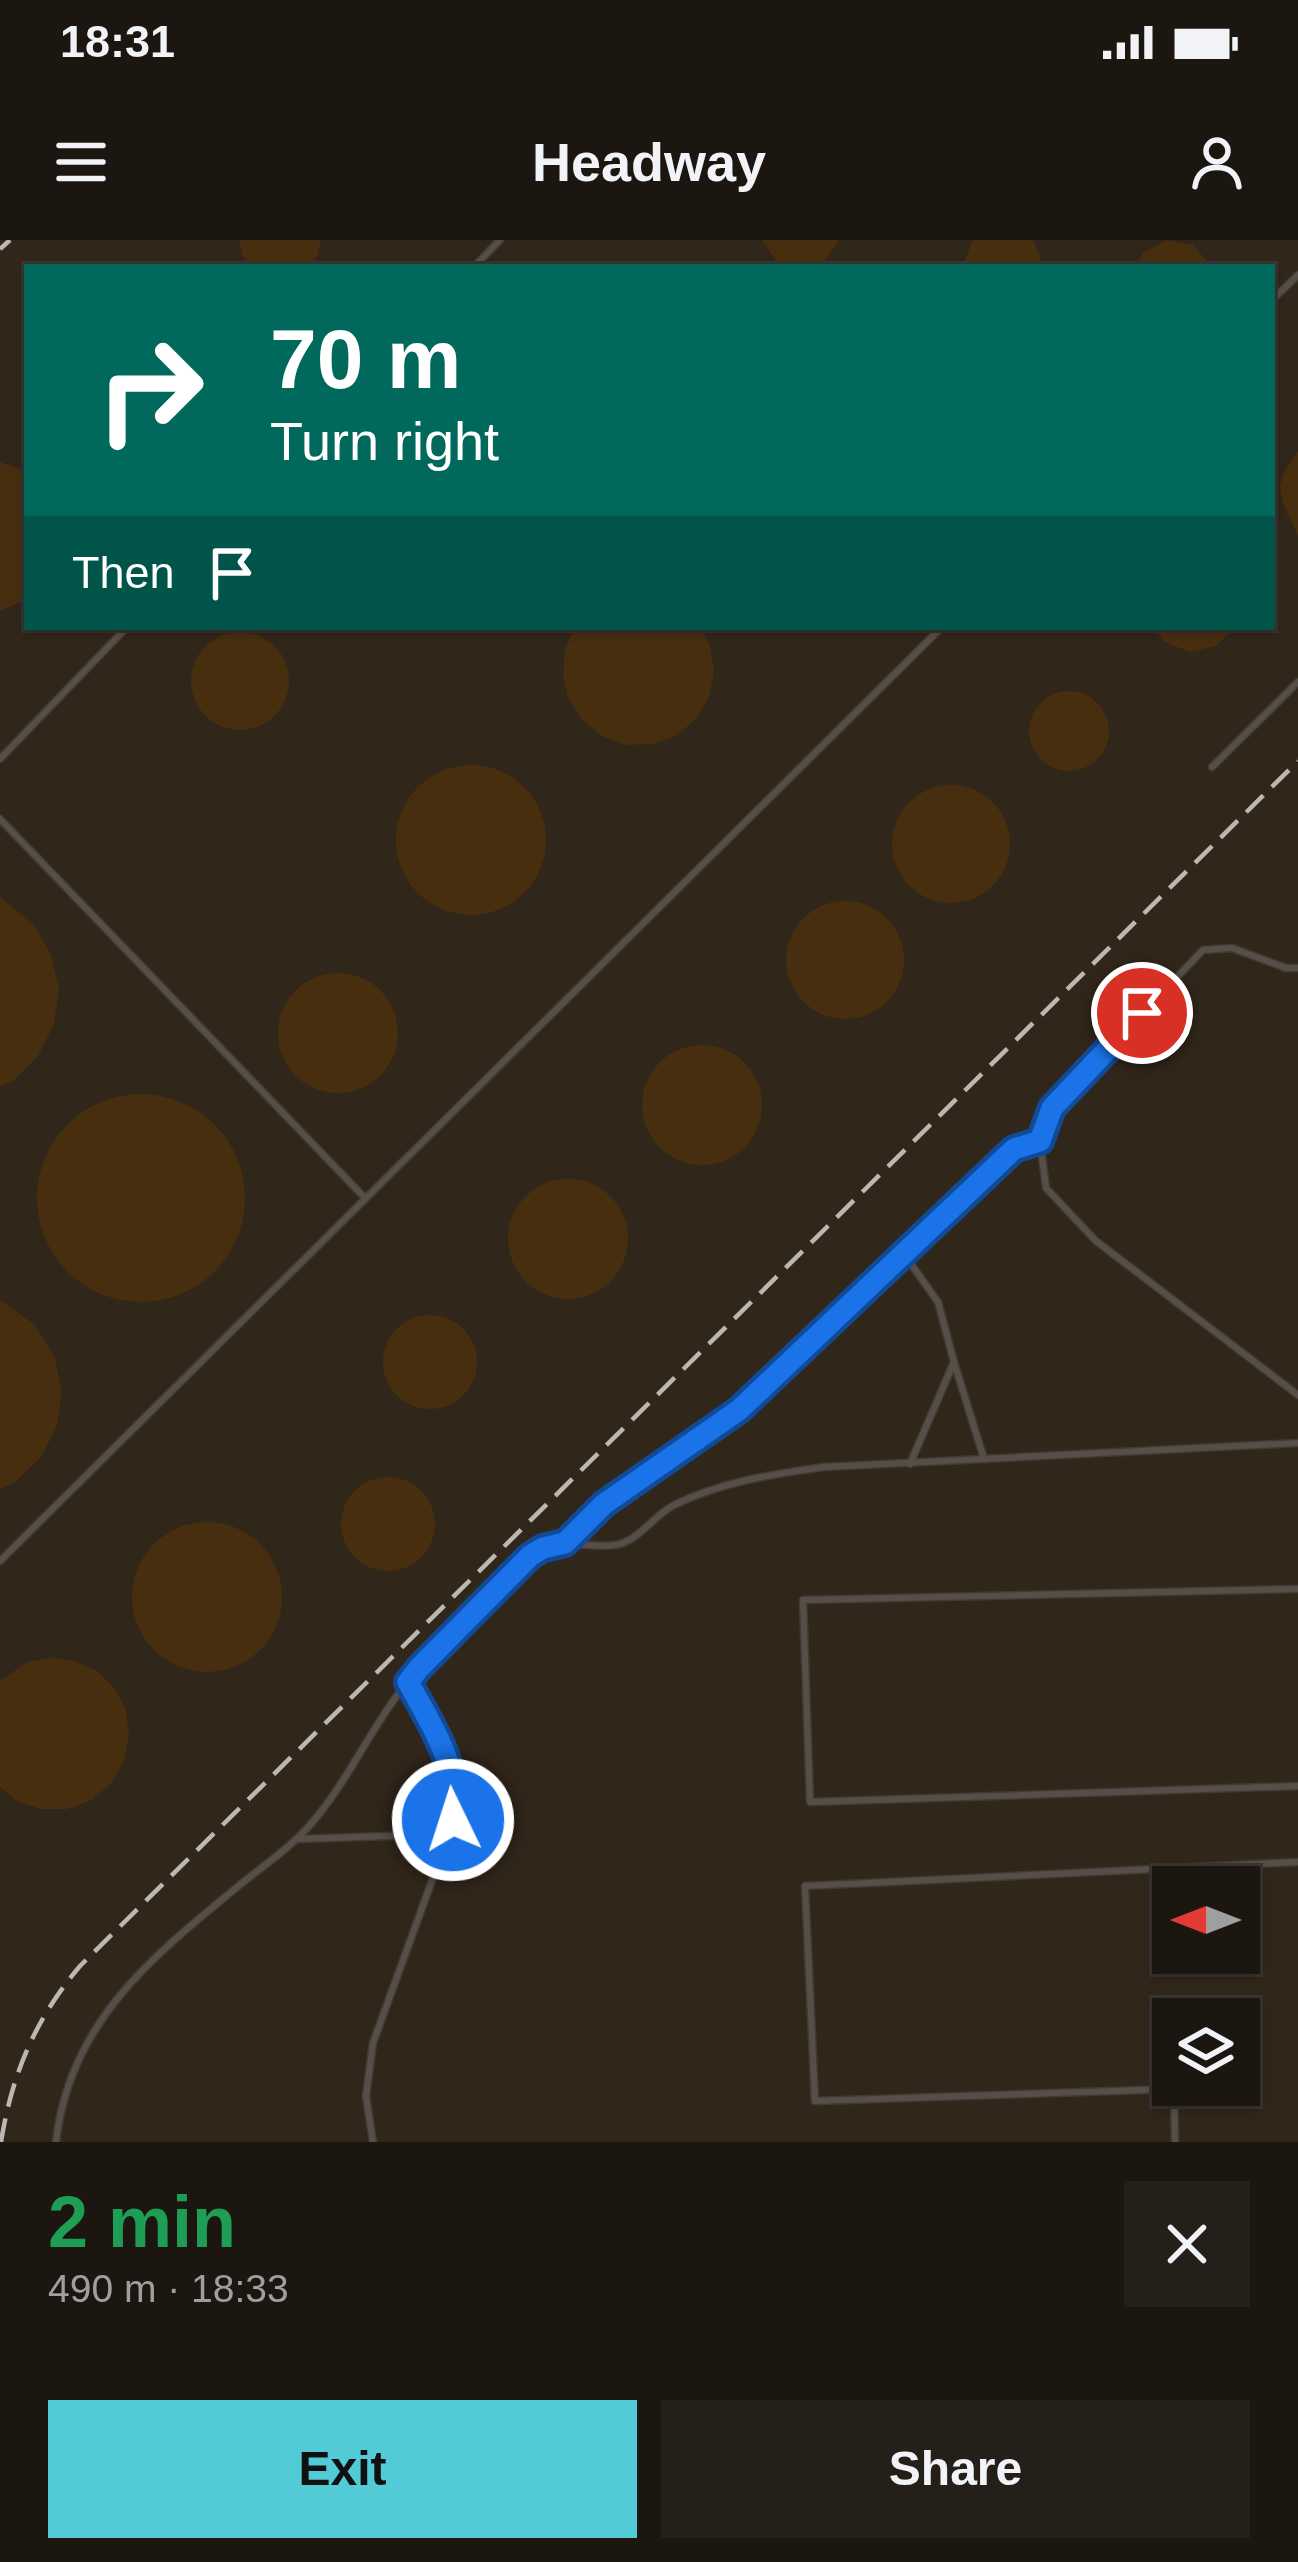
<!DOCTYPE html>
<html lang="en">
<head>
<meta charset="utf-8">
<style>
	:root { --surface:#1c1611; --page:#251f1a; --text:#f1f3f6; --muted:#a09f9f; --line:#3a3531; --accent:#52cbd7 }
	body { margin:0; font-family:Helvetica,sans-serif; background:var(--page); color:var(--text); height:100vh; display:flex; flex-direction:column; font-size:45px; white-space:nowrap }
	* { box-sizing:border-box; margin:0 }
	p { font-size:39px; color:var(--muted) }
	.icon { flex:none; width:66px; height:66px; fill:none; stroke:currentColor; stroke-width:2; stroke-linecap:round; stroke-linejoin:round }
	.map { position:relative; height:1902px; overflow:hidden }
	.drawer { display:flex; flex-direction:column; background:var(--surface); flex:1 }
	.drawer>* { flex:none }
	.guide { position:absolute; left:24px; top:24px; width:1251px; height:366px; border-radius:0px; box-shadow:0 3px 9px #0004,0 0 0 3px var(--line); background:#00695c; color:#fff; overflow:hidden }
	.needle { width:78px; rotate:270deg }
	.buttons { position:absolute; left:1152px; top:1626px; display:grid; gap:24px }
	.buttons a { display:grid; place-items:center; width:108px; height:108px; border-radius:0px; background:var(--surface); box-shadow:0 3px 9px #0004,0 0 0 3px var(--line); font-size:60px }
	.pin { position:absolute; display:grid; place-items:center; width:102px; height:102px; color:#fff; margin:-51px; border:6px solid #fff; border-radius:50%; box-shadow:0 3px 12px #0007 }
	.me { position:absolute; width:132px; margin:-66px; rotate:356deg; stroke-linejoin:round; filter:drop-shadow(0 0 9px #0008) }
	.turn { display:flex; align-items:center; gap:42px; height:252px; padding:0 48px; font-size:54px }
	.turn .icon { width:156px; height:156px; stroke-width:2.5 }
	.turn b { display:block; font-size:84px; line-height:102px }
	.then { display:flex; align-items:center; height:114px; padding:0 48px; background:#0003; gap:24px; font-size:45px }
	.round { display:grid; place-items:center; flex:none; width:126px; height:126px; border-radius:0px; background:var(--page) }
	.overview { display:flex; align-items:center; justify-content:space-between; height:204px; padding:0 48px }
	h1 { font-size:72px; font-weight:700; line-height:90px; color:#1e9e55 }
	.button { display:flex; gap:24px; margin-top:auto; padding:24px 48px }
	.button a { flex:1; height:138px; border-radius:0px; background:var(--accent); color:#111; font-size:48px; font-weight:700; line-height:138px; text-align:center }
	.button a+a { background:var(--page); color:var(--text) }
	.status { display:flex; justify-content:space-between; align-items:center; height:84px; padding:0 60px; background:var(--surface); direction:ltr }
	.status svg { height:33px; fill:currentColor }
	header { display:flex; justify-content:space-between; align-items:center; height:156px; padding:0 48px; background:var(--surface); font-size:54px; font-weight:700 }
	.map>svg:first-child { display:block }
	.built { fill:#31261a; fill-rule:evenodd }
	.building { fill:#472e0f }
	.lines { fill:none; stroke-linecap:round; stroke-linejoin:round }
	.lane-casing { stroke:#403a35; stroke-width:9 }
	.lane { stroke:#574f47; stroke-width:6 }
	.rail { stroke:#bdb7b2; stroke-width:4.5; stroke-dasharray:24 12; stroke-linecap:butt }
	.route-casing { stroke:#114b97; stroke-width:30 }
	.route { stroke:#1a73e8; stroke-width:21 }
</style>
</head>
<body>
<div class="status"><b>18:31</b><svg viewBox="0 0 49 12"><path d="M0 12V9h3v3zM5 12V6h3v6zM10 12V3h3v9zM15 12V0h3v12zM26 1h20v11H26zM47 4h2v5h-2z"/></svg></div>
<header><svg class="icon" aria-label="menu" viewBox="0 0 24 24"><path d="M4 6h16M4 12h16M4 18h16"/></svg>Headway<svg class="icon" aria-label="person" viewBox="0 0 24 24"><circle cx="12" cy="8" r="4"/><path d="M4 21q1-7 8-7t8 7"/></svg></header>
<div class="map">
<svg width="1298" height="1902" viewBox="0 0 1298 1902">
	<rect width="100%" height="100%" fill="#251e17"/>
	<path class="built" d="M0,0H1298V1902H0ZM27,27H1272V387H27ZM1173,1647H1239V1713H1173ZM1173,1779H1239V1845H1173Z"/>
	<g class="building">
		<path d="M239,0H321L314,27H246Z"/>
		<path d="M762,0H839L825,20L808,27L788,26L776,20Z"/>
		<path d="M973,0H1033L1044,27H962Z"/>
		<path d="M1167,0L1193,5L1212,27H1135L1143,13Z"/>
		<path d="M1298,211V296L1282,261L1280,247L1283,234Z"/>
		<path d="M0,222L27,232V359L0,371Z"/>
		<path d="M575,387H701L710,406L714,431L709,457L696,479L676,496L652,504L626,505L602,496L582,480L568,458L563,435L565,410Z"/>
		<path d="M1151,387H1235L1216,406L1190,412L1165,402Z"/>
		<circle cx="240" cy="441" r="49"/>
		<circle cx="1069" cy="491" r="40"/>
		<circle cx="471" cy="600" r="75"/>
		<circle cx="951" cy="604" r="59"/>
		<path d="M0,657L33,684L51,714L59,749L54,784L38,816L13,841L0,846Z"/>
		<circle cx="845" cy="720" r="59"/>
		<circle cx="338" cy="793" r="60"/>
		<circle cx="702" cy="865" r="60"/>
		<circle cx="141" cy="958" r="104"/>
		<circle cx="568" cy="999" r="60"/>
		<path d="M0,1060L35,1085L54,1116L62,1150L57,1186L41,1217L15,1242L0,1249Z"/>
		<circle cx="430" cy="1122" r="47"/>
		<circle cx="388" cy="1284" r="47"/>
		<circle cx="207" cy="1357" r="75"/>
		<path d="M51,1418L75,1421L97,1431L114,1448L126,1470L129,1496L124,1521L111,1543L92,1560L67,1569H41L17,1561L0,1547V1441L27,1422Z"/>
	</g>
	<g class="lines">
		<defs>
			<g id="lane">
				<path d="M474,27L500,0"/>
				<path d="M1272,60L1298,35"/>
				<path d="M0,519L127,387"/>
				<path d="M1212,527L1298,442"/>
				<path d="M0,579L364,957"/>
				<path d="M1298,728H1286L1232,708L1203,710L1052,868L1040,901L1046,948L1096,1001L1298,1155"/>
				<path d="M904,1014L938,1062L954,1122"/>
				<path d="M910,1224L954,1122L984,1219"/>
				<path d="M565,1303L604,1264L716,1190L763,1150L1014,909L1040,901"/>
				<path d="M0,1321L942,387"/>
				<path d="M1298,1349L803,1360L810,1562L1298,1546"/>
				<path d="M298,1599L449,1594"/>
				<path d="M56,1902C69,1782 153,1716 241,1644C264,1625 290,1608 310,1585C342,1549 363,1504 391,1464C419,1424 454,1390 488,1356C503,1341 518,1324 535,1313C560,1296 588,1309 615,1305C638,1302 654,1275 674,1265C721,1242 773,1234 824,1227L1298,1203"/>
				<path d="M373,1902L366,1856L373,1803L449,1594C468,1536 435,1491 408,1442"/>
				<path d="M1175,1902L1174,1849L815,1861L805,1646L1298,1622"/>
			</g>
		</defs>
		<use href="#lane" class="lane-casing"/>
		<use href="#lane" class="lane"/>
		<g class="rail">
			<path d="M0,9L10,0"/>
			<path d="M1,1902C12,1834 35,1779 80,1726L1298,521"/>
		</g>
	</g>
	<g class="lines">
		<defs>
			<path id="route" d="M453,1580C460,1526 433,1488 408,1442L420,1427L530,1316L543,1308L565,1303L604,1264L739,1170L1014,909L1040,901L1052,868L1142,773"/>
		</defs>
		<use href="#route" class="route-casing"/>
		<use href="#route" class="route"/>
	</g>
</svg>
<div class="buttons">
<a><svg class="needle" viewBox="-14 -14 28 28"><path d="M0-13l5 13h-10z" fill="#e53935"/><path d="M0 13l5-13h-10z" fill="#a09f9f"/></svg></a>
<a><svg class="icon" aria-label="layers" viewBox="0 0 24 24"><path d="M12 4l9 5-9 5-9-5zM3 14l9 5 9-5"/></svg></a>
</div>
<div class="pin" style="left:1142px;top:773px;background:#d93025"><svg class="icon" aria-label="arrive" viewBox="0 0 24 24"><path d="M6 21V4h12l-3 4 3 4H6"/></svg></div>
<svg class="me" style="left:453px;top:1580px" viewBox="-20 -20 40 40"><circle r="17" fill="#1a73e8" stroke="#fff" stroke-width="3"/><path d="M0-11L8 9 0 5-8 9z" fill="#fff"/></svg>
<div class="guide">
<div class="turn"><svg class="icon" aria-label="right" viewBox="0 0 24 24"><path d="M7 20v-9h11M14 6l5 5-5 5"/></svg><div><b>70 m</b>Turn right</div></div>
<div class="then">Then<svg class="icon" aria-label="arrive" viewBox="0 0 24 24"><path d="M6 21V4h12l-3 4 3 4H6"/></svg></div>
</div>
</div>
<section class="drawer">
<div class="overview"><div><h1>2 min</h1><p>490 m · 18:33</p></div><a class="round"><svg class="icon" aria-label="close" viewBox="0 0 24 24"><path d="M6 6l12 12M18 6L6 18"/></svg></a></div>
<div class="button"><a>Exit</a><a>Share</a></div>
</section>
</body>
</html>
